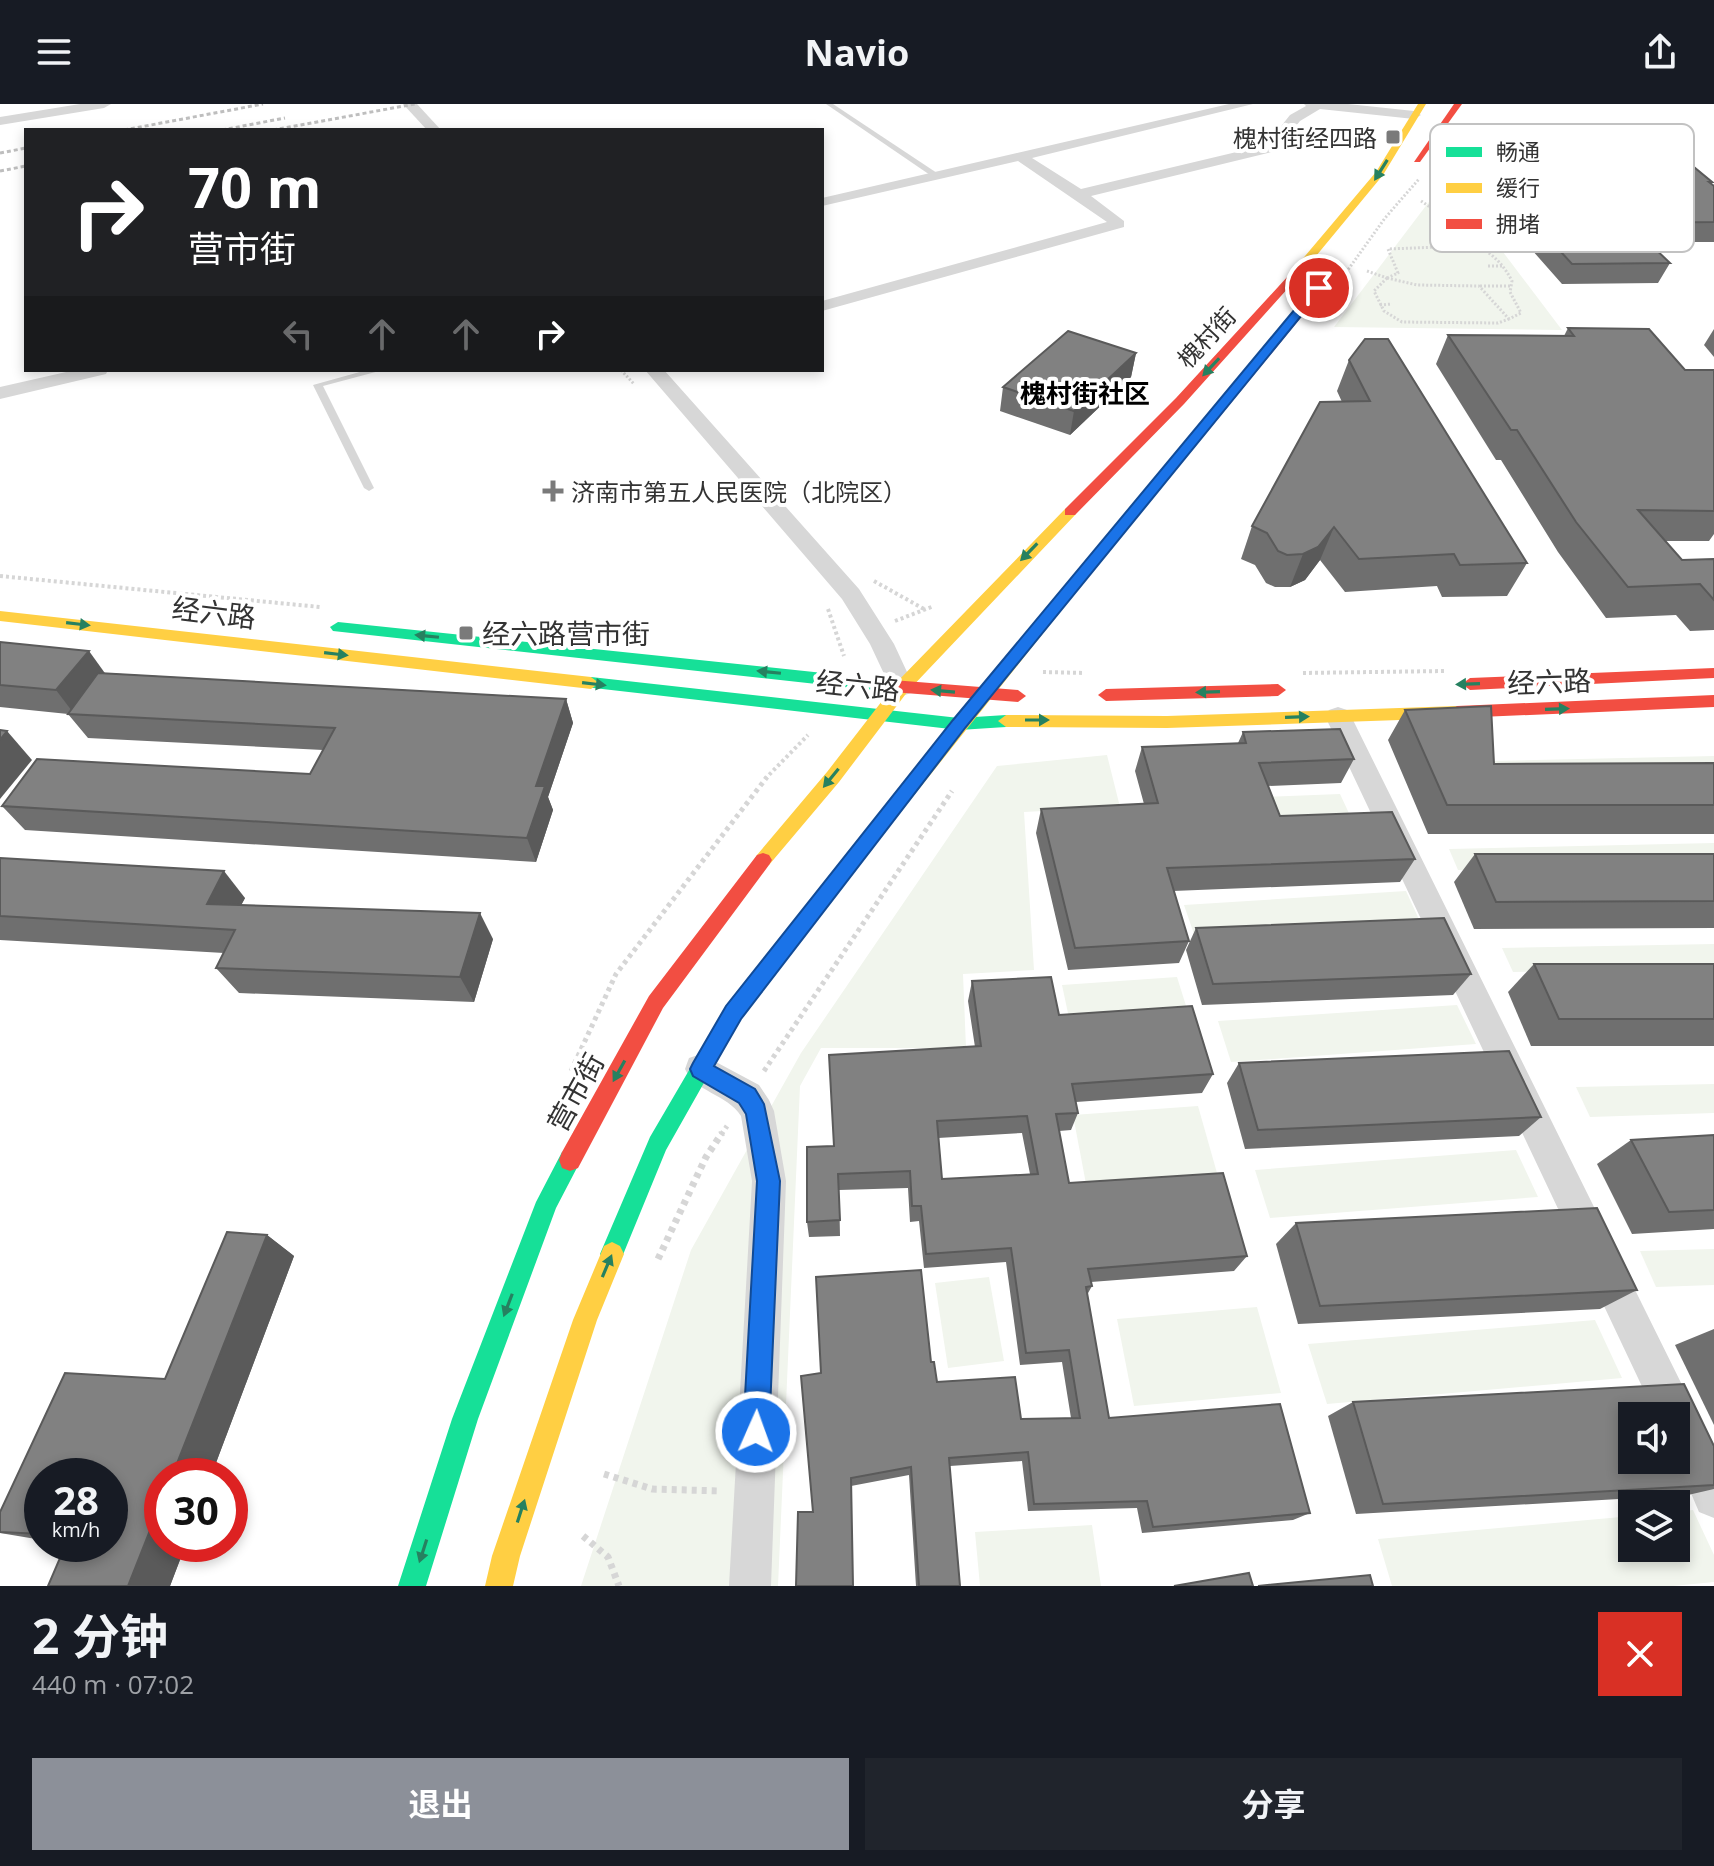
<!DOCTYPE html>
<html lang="zh">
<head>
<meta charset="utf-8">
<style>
	:root { --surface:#171b24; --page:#20242c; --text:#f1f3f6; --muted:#9ea1a6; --accent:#8c9099 }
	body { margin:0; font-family:"Open Sans","Noto Sans SC",sans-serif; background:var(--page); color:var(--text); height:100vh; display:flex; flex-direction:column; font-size:30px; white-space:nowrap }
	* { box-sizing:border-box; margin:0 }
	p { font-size:26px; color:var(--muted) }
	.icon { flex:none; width:44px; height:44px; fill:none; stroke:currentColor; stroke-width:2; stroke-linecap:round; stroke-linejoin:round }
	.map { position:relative; height:1482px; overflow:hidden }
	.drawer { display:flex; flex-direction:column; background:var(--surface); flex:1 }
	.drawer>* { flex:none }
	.top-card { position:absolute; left:24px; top:24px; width:800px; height:244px; border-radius:0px; box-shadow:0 4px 12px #0003; background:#202124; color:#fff; overflow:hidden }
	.controls { position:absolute; left:1618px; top:1298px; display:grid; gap:16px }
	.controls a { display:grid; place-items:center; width:72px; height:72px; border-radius:0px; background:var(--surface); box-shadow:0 4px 12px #0003; font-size:40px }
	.speed { position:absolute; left:24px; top:1354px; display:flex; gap:16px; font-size:40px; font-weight:700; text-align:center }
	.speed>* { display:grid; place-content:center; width:104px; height:104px; border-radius:50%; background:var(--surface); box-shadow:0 4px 12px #0003; line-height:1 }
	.speed small { font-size:20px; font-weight:400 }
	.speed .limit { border:12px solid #d22; background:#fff; color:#111 }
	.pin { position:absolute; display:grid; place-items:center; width:68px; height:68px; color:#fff; margin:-34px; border:4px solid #fff; border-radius:50%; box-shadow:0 2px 8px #0007 }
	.me { position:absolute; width:88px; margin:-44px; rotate:2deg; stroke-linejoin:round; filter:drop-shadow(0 0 6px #0008) }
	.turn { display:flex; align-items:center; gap:28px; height:168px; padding:0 32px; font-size:36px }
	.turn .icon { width:104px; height:104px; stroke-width:2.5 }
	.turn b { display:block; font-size:56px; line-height:68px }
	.lanes { display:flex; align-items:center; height:76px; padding:0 32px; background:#0003; justify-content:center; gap:40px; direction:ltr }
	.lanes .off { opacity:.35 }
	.round { display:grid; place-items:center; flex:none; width:84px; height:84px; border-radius:0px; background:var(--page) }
	.summary { display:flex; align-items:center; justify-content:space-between; height:136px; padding:0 32px }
	h1 { font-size:48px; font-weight:700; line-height:60px }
	.cta { display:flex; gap:16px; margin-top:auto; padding:16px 32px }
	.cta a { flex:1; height:92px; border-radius:0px; background:var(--accent); color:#fff; font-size:32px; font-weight:700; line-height:92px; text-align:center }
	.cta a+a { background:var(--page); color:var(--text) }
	header { display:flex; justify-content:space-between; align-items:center; height:104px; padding:0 32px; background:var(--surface); font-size:36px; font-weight:700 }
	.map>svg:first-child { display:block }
	.green { fill:#f1f5ed }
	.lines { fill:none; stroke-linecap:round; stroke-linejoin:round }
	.path-far3 { stroke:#d6d6d6; stroke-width:3; stroke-dasharray:2 2; stroke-linecap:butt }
	.path-far2 { stroke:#d6d6d6; stroke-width:4; stroke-dasharray:3 3; stroke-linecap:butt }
	.path-far1 { stroke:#d6d6d6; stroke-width:5; stroke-dasharray:4 4; stroke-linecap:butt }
	.path { stroke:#d6d6d6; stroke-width:7; stroke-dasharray:5 5; stroke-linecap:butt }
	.lane { fill:#d7d7d7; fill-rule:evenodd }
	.street { fill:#d7d7d7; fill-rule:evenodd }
	.fast { fill:#16e098; fill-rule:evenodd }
	.slow { fill:#ffcf43; fill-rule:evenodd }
	.jam { fill:#f24e42; fill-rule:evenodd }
	.rail { stroke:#bebebe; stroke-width:3; stroke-dasharray:4 3; stroke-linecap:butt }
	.wall { fill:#6f6f6f; fill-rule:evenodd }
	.shaded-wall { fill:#5a5a5a }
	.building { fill:#818181; stroke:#5a5a5a; stroke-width:2; fill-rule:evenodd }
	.oneway { fill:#268160 }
	.route { fill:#1a73e8; stroke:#114b97; stroke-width:2 }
	.poi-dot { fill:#7a7a7a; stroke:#fff; stroke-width:3 }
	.labels { text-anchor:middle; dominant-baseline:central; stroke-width:8; stroke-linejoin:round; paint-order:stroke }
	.far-poi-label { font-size:24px; fill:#333; stroke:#fff; text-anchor:end }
	.far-street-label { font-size:24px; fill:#333; stroke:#fff }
	.far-quarter-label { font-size:26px; font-weight:bold; fill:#000; stroke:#fff }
	.street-label { font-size:28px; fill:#333; stroke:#fff }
	.poi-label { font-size:28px; fill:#333; stroke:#fff; text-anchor:start }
	.key { fill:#fff; stroke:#c2c2c2; stroke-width:2 }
	.key-label { font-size:22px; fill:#333 }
</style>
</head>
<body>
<header><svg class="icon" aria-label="menu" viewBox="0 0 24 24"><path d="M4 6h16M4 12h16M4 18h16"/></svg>Navio<svg class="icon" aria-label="share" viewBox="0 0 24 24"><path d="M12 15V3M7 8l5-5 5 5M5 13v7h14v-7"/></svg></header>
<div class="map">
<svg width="1714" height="1482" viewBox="0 0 1714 1482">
	<rect width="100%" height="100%" fill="#fff"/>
	<g class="green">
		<path d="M1447,74L1562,226L1334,223Z"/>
		<path d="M1107,651L1120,703L1024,708L1034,866L963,870L966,944H821L800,982L778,1482H581L691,1146L801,949L997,662Z"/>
		<path d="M1714,652V671L1399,659Z"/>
		<path d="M1340,690L1354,720L1277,723L1266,693Z"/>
		<path d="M1714,739V761L1458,766L1449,745Z"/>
		<path d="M1406,787L1422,822L1196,836L1184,801Z"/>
		<path d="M1714,840V864L1513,868L1502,844Z"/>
		<path d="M1177,873L1187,905L1069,914L1062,881Z"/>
		<path d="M1457,901L1476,940L1231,958L1218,917Z"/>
		<path d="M1714,980V1009L1590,1013L1576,983Z"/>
		<path d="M1198,1002L1217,1069L1086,1080L1073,1011Z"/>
		<path d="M1516,1046L1538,1093L1270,1114L1255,1066Z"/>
		<path d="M1714,1145V1181L1656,1183L1640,1147Z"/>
		<path d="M989,1173L1004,1257L948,1264L935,1179Z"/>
		<path d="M1257,1203L1281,1289L1134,1302L1117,1215Z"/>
		<path d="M1595,1216L1622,1274L1327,1300L1308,1240Z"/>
		<path d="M1693,1406L1714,1451V1478L1673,1482H1392L1378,1435L1632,1412V1444H1676V1408Z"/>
		<path d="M1092,1421L1101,1482H980L975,1428Z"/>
	</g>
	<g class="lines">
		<g class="path-far3">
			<path d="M1421,97L1436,107L1455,130L1453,135"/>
			<path d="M1488,162H1503"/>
			<path d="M1367,167L1387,174"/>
			<path d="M1387,174L1417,181L1479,182L1509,215"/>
			<path d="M1387,174L1374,187L1384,207L1402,218L1498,219L1509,215"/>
			<path d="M1387,174L1398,169L1388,145L1439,143L1453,135C1481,140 1499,152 1512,177L1510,188L1521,209L1509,215"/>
			<path d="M1480,182H1512"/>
			<path d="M1325,198L1385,114L1419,75"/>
			<path d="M1380,201L1392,200"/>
			<path d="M621,266L634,280"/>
		</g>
		<g class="path-far2">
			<path d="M0,472L320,503"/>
			<path d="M874,477L924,505"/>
			<path d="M828,505L844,552"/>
			<path d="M895,517L934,502"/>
			<path d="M1043,568L1085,569"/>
			<path d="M1303,569L1445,567"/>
			<path d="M765,675L808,631"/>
		</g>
		<g class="path-far1">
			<path d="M571,967L616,870L767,673"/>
			<path d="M764,967L952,687"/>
			<path d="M721,1031L727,1022"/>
		</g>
		<g class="path">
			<path d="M658,1155L706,1053L722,1029"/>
			<path d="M604,1370L652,1385L721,1387"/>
			<path d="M583,1432L608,1453L619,1482"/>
		</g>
		<g class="lane">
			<path d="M826,0H833L940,71L933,73Z"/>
			<path d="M367,266H383L323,282L374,384L369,387L364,384L313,281Z"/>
		</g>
		<g class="street">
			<path d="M80,0H111L104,4L0,21V13Z"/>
			<path d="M403,0H417L441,26H427Z"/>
			<path d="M1229,0H1253L1032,54L1081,85L1266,41L1290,11L1306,2L1304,0H1348L1414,7L1421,11L1414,15L1320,5L1300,17L1276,47L1091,92L1124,117V123L822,207V197L1107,118L1018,57L822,102V94Z"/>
			<path d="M75,266H108L106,270L0,295V283Z"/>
			<path d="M645,266H664L859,485L894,540L914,583L911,589L902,592L893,589L870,540L842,495Z"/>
			<path d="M1338,603L1347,606L1351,612L1691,1299L1697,1313L1691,1327L1676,1332V1312H1656L1325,612L1329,606Z"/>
			<path d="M701,950L759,981L769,996L774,1007L786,1077L771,1482H729L752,1077L741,1012C727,990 695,988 685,965L689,954Z"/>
			<path d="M1695,1331L1709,1337L1714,1347V1414L1699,1408L1676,1354L1681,1337Z"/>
		</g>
		<g class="fast">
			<path d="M338,518L880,575L888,581L880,587L333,527L330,523Z"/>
			<path d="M591,573L959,614L1006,611L1014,617L1006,623L959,626L585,583L583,579Z"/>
			<path d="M854,747L860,749L863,754L860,759L740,915L666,1046L620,1158L612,1162L604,1158L600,1150L650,1033L726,903L848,749Z"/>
			<path d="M570,1045L578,1048L581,1056L556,1104L478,1315L426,1482H398L452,1315L536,1098L562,1048Z"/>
		</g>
		<g class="slow">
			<path d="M1418,0H1426L1383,71L1297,175H1289V171L1376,68Z"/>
			<path d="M1070,404L1077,408L1075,411L908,587L839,678L769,761H757L754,756L757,751L827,668L896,579L1065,405Z"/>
			<path d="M1079,470L1084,472V478L860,759H848L845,754L848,749L1074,472Z"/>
			<path d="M0,507L591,573L599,579L591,585L0,517Z"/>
			<path d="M1457,602L1465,608L1457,614L1167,624L1006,623L998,617L1006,611L1167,612Z"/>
			<path d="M612,1138L620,1142L624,1150L597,1216L520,1452L513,1482H485L492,1452L573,1216L604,1142Z"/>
		</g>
		<g class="jam">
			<path d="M1454,0H1462L1420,58H1414Z"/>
			<path d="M1289,171L1298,173L1184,300L1075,411H1065V405L1176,294Z"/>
			<path d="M1297,204L1307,206L1084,478H1074V472Z"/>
			<path d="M1714,564V574L1470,586L1462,580L1470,574Z"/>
			<path d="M880,575L1018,586L1026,592L1018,598L880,587L872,581Z"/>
			<path d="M1278,580L1286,586L1278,592L1106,597L1098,591L1106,585Z"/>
			<path d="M1714,591V603L1457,614L1449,608L1457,602Z"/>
			<path d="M763,749L769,751L772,756L769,761L663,904L578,1064L570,1067L562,1064L559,1056L562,1048L649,892L757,751Z"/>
		</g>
		<g class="rail">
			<path d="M124,26L263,0"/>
			<path d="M222,26L285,14"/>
			<path d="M273,26L415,0"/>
			<path d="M0,49L26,44"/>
			<path d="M0,67L26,62"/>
		</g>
	</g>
	<g class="wall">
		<path d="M1586,36L1712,78L1711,80L1714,82V138H1648L1670,159L1658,179L1562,180L1479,86L1482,79L1465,59L1472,41L1584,40Z"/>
		<path d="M1568,224L1685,266H1714V430L1709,437H1665L1682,456L1714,455V526L1690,527L1676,511L1606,514L1558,448L1501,356H1496L1436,260L1448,231L1564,232Z"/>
		<path d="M1714,225V253L1704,241Z"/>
		<path d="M1136,249L1131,273L1070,331L1000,307L1003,283Z"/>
		<path d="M1349,256L1527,459L1507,492L1442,493L1437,482L1345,488L1320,456L1305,476L1290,483H1275L1266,479L1255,461L1241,455L1252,422L1342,298L1337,287Z"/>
		<path d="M0,538L105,569L566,595L573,619L548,693L553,706L536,758L25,726L2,702L310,670L323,646L88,634L68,610L0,603Z"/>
		<path d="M1405,606L1494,660L1714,659V730H1428L1388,636Z"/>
		<path d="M1243,628L1354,655L1341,679L1268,682L1280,712L1415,755L1400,778L1173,787L1189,837L1179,859L1068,866L1036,729L1041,705L1144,700L1135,667L1142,643L1238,639Z"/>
		<path d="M1475,750H1714V824L1474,825L1454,778Z"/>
		<path d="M0,754L245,794L241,801L493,835L474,898L239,889L216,864L224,849L0,836Z"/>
		<path d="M1196,824L1471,870L1453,891L1202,901L1186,846Z"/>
		<path d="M1534,860H1714V942H1531L1508,888Z"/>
		<path d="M972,877L1213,970L1202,989L1076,998L1078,1009L1071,1026L1059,1027L1069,1079L1247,1152L1234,1167L1091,1178L1092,1182L1087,1191L1109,1314L1310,1409L1293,1416L1142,1429L1137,1404L1028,1407L1022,1357L950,1362L960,1482H916L909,1371L851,1382L813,1408L931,1258L937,1278L1021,1315L1071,1314L1062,1258L1020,1261L1006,1158L924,1164L919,1117L910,1118L908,1084L839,1086L840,1132L809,1133L807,1118L834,1042L975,943L968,897ZM1022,1029L1030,1070L942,1075L938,1034Z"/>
		<path d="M1239,959L1541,1013L1519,1032L1245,1045L1227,979Z"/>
		<path d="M1714,1031V1125L1632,1130L1597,1060L1631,1036Z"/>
		<path d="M1296,1119L1637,1186L1600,1205L1298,1220L1276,1140Z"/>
		<path d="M227,1128L267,1131L294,1152L211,1372H162V1440H186L170,1482H48L66,1440H110V1372H42V1436L0,1429V1408L65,1269L165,1275Z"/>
		<path d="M1714,1225V1321L1675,1241Z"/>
		<path d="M1353,1298L1714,1342V1385L1688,1391L1356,1410L1328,1312Z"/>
	</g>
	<g class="shaded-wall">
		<path d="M1136,249L1131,273L1070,331L1074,307Z"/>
		<path d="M1334,423L1320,456L1305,476L1290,483L1303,450Z"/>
		<path d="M89,547L107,572L75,611L56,586Z"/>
		<path d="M566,595L573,619L548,693L553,706L536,758L527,734L536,682Z"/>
		<path d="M7,627L32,656L0,695V636Z"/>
		<path d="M224,767L245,794L228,826L207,800Z"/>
		<path d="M480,809L493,835L474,898L460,873Z"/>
		<path d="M267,1131L294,1152L211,1372H172Z"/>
		<path d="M162,1396V1440H186L170,1482H128Z"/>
	</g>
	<g class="building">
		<path d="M1660,35L1712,78H1709L1714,82V118L1628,119L1670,159L1572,160L1487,67H1497L1472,41L1591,40L1586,36Z"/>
		<path d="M1568,224L1649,225L1685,266H1714V407L1638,406L1682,456L1714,455V496L1700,480L1628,483L1576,418L1517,326H1511L1448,231L1574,232Z"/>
		<path d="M1068,227L1136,249L1074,307L1003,283Z"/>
		<path d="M1365,235H1388L1527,459L1460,461L1454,450L1359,455L1334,423L1318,443L1303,450L1287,451L1278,447L1267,429L1252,422L1320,298L1370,297L1349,256Z"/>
		<path d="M0,538L89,547L56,586L0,581Z"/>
		<path d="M98,569L566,595L536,682H545L527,734L2,702L37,655L310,670L335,624L68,610Z"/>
		<path d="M1491,602L1494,660L1714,659V701H1447L1405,606Z"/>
		<path d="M1340,625L1354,655L1259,659L1280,712L1392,708L1415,755L1167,764L1189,837L1075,844L1041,705L1158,699L1142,643L1246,639L1243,628Z"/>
		<path d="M0,626L7,627L0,636Z"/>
		<path d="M1475,750H1714V797L1496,798Z"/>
		<path d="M0,754L224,767L207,800L480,809L460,873L216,864L235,826L0,812Z"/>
		<path d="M1444,814L1471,870L1213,880L1196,824Z"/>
		<path d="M1534,860H1714V915H1559Z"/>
		<path d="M1051,873L1059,911L1192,902L1213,970L1072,980L1078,1009L1056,1010L1069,1079L1223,1069L1247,1152L1088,1165L1092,1182L1086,1183L1109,1314L1280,1300L1310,1409L1153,1423L1147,1397L1034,1400L1028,1348L949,1354L960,1482H919L911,1363L851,1374L853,1482H796L798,1408H813L801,1272L821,1269L816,1173L921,1166L931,1258H934L937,1278L1015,1273L1021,1315L1080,1314L1069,1246L1026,1249L1011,1144L926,1150L921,1102H912L910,1067L838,1070L840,1116L807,1118V1043L834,1042L829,951L981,942L972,877ZM1027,1012L1038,1070L942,1075L937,1017Z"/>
		<path d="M1509,947L1541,1013L1258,1026L1239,959Z"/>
		<path d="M1714,1031V1106L1669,1108L1631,1036Z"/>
		<path d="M1597,1104L1637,1186L1320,1202L1296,1119Z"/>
		<path d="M227,1128L267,1131L172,1372H162V1396L128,1482H48L66,1440H110V1372H42V1430L0,1428V1408L65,1269L165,1275Z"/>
		<path d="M1684,1280L1714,1342V1381L1383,1400L1353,1298ZM1632,1312H1676V1356H1632Z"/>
		<path d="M1249,1469L1253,1482H1174Z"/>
		<path d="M1370,1471L1373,1482H1258Z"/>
	</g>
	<defs><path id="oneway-solid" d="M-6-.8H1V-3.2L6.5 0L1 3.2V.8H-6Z" transform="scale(2)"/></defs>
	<g class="oneway">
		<use href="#oneway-solid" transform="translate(1381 66) rotate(122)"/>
		<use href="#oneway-solid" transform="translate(1211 263) rotate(133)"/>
		<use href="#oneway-solid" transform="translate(1029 448) rotate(134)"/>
		<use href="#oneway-solid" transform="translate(78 520) rotate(7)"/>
		<use href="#oneway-solid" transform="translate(427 532) rotate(-174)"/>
		<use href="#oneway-solid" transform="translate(336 550) rotate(7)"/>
		<use href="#oneway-solid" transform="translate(769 568) rotate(-174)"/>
		<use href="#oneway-solid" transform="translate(594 580) rotate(7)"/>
		<use href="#oneway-solid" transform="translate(1468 580) rotate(178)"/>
		<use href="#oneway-solid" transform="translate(943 587) rotate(-175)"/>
		<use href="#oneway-solid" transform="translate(1208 588) rotate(178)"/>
		<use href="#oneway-solid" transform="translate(1557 605) rotate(-2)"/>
		<use href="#oneway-solid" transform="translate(1297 613) rotate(-2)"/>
		<use href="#oneway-solid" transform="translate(1037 616)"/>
		<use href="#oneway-solid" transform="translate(831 674) rotate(129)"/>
		<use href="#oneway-solid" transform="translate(619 967) rotate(119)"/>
		<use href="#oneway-solid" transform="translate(607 1162) rotate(-67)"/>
		<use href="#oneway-solid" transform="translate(508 1201) rotate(111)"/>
		<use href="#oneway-solid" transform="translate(521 1407) rotate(-72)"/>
		<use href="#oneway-solid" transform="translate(423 1447) rotate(108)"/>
	</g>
	<path class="route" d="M1315,181L1324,184L965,624L741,915L714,962L755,985L764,1000L780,1077L769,1328L765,1337L756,1341L747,1337L743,1328L757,1077L746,1010L739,999L693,972L690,965L693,959L726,902L953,616Z"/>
	<g class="poi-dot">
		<rect x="1385" y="25" width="16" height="16" rx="4"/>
		<path d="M549 375h8v8h8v8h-8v8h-8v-8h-8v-8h8z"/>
		<rect x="458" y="521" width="16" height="16" rx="4"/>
	</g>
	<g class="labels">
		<g class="far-poi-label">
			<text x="1377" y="33">槐村街经四路</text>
			<text x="571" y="387" text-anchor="start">济南市第五人民医院（北院区）</text>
		</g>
		<g class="far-street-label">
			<text transform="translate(1206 233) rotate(-47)">槐村街</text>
		</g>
		<g class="far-quarter-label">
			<text x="1085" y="289">槐村街社区</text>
		</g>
		<g class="street-label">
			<text transform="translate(214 508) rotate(7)">经六路</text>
			<text transform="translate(1549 577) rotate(-2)">经六路</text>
			<text transform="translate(858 581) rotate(6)">经六路</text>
			<text transform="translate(575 988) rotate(-61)">营市街</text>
		</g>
		<g class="poi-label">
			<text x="482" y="529">经六路营市街</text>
		</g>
	</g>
	<rect x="1430" y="20" width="264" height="128" rx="12" class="key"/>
	<rect x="1446" y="43" width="36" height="10" fill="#16e098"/>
	<rect x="1446" y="79" width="36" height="10" fill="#ffcf43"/>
	<rect x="1446" y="115" width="36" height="10" fill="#f24e42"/>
	<g class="key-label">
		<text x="1496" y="56">畅通</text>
		<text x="1496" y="92">缓行</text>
		<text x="1496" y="128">拥堵</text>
	</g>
</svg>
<div class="controls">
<a><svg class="icon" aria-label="sound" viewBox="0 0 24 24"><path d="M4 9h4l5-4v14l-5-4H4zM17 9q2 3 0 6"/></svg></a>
<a><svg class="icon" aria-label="layers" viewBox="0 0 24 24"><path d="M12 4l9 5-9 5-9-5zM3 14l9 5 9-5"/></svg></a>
</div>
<div class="speed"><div>28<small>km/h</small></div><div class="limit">30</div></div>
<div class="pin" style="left:1319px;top:184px;background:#d93025"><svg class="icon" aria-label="arrive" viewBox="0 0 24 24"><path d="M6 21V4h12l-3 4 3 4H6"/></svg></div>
<svg class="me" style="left:756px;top:1328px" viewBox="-20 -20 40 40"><circle r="17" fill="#1a73e8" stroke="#fff" stroke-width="3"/><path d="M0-11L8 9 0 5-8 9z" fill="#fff"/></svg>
<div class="top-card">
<div class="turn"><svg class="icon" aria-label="right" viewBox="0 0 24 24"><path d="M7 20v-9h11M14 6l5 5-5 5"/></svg><div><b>70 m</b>营市街</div></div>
<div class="lanes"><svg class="icon off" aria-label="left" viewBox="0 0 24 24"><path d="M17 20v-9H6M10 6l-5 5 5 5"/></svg><svg class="icon off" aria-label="ahead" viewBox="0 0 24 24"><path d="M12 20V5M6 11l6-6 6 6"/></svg><svg class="icon off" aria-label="ahead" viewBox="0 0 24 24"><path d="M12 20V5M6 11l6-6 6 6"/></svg><svg class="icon" aria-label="right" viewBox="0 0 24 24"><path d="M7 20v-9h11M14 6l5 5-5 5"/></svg></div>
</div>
</div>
<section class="drawer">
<div class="summary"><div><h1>2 分钟</h1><p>440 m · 07:02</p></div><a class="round" style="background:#d93025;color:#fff"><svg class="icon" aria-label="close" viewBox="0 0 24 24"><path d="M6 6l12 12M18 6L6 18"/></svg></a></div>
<div class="cta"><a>退出</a><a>分享</a></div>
</section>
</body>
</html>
